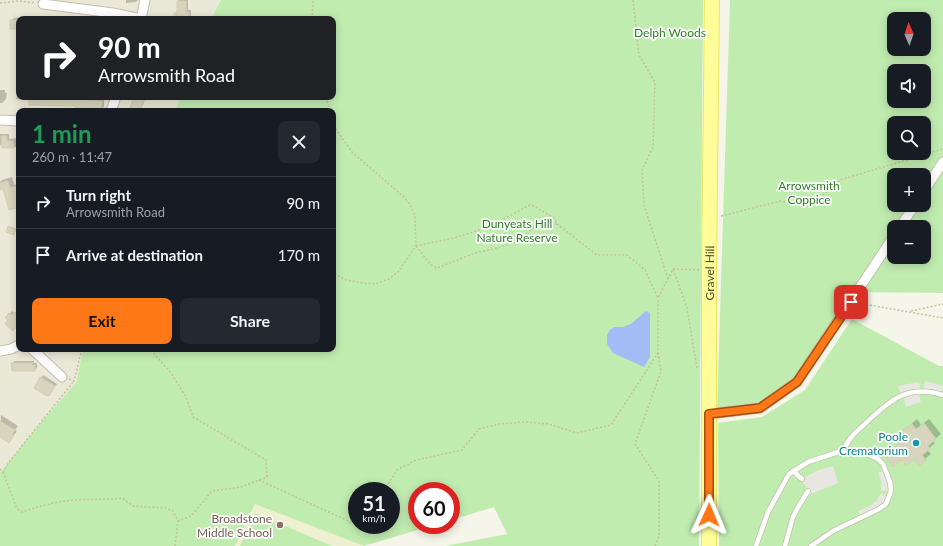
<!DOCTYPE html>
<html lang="en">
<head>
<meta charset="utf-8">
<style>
	:root { --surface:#171b24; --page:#242831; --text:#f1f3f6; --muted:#9ea1a6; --line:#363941; --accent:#ff7817 }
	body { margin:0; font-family:Lato,sans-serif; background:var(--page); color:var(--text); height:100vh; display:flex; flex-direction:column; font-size:15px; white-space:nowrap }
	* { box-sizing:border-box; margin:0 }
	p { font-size:13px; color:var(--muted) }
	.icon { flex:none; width:22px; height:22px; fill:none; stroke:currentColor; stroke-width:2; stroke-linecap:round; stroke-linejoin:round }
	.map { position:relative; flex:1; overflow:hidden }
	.side { position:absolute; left:16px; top:108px; width:320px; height:244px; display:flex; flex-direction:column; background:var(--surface); border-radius:8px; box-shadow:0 2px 10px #0003 }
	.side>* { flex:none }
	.hud { position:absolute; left:16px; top:16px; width:320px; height:84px; border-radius:8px; box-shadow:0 2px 10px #0003; background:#202124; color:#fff; overflow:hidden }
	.needle { width:26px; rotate:358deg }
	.fabs { position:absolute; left:887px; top:12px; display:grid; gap:8px }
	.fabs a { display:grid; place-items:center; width:44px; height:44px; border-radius:8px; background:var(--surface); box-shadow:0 2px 10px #0003; font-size:20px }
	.speed { position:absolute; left:348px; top:482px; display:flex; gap:8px; font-size:20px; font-weight:700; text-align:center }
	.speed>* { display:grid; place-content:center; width:52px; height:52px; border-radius:50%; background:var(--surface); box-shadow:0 2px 10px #0003; line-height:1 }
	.speed small { font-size:10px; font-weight:400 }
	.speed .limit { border:6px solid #d22; background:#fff; color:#111 }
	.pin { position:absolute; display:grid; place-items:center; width:34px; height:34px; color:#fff; margin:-17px; border-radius:8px; box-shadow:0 2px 6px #0006 }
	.me { position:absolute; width:44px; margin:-22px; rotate:1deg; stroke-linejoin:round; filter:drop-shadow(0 0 3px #0008) }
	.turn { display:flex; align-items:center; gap:14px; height:84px; padding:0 16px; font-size:18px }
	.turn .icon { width:52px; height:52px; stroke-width:2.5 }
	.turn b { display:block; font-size:28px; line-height:34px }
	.round { display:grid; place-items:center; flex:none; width:42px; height:42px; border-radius:8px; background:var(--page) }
	.summary { display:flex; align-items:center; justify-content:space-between; height:68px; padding:0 16px }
	h1 { font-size:24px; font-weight:700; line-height:30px; color:#1e9e55 }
	.button { display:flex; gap:8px; margin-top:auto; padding:8px 16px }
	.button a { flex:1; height:46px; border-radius:8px; background:var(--accent); color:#111; font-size:16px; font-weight:700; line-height:46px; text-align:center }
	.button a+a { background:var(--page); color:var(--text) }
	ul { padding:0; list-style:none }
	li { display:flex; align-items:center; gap:12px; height:52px; padding:0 16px; border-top:1px solid var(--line) }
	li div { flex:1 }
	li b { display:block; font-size:15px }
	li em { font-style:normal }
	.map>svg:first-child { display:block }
	.residential { fill:#eae9d7 }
	.education { fill:#efefd2 }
	.green { fill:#c1ecb0; fill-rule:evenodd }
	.parking { fill:#e7e6e1 }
	.water { fill:#a2bdf6 }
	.shadow { fill:#0003 }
	.building { fill:#d8d5be; stroke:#d3cfb0 }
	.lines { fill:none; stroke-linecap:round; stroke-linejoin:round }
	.lane-casing { stroke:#c2c0ab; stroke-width:6 }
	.street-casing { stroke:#c2c0ab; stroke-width:11 }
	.primary-casing { stroke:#ece761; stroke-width:16 }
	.path { stroke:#c5c19b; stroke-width:1.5; stroke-dasharray:2 2; stroke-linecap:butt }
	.lane { stroke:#fff; stroke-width:4.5 }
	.street { stroke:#fff; stroke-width:9 }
	.primary { stroke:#fffd99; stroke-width:14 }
	.route-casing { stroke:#a64e0f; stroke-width:10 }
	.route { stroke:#ff7817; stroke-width:7 }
	.culture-dot { fill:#0f9aa8; stroke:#fff; stroke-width:1.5 }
	.education-dot { fill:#8d6e63; stroke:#fff; stroke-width:1.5 }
	.labels { text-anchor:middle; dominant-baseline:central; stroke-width:3.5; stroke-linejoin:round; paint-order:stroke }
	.park-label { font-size:12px; fill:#2f8125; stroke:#fff }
	.street-label { font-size:12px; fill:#4a4837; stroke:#fff }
	.culture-label { font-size:12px; fill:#0d838f; stroke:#fff; text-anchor:end }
	.education-label { font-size:12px; fill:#785e54; stroke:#fff; text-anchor:end }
</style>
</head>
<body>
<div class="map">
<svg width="943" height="546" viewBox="0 0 943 546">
	<rect width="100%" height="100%" fill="#f6f5e9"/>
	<path class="residential" d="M0,0H221L211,19H19V97H180L175,111H19V349H83L76,383L0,473Z"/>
	<path class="education" d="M257,500L365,546H235Z"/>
	<g class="green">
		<path d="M221,0H703L699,546H445L507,534L494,507L451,520V491H417V525H434L364,546L255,504L235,546H0V473L48,414L76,383L83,349H333V111H175L180,97H333V19H211ZM357,491H391V525H357Z"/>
		<path d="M730,0H943V293L852,292L791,382L760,403L717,409ZM894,19H924V49H894ZM894,71H924V101H894ZM894,123H924V153H894ZM894,175H924V205H894ZM894,227H924V257H894Z"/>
		<path d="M852,319L939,366H943V546H719L718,423L762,417L805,390Z"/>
		<path d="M255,513L332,546H240Z"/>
	</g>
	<g class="parking">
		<path d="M925,381L943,386L941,394L923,390Z"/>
		<path d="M919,382L921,391H918L921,402L906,407L903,395L901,396L898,386Z"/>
		<path d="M833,466L838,483L810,494L801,479L819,470Z"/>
		<path d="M885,470L891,491L881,490V481L878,473Z"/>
		<path d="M881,493L889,497L886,504L861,518L858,511L870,506L877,500Z"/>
	</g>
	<path class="water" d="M646,311L650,313V357L644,367L613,353L607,344V335L610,330L614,327H623L631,324Z"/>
	<g class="shadow">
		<path d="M126,0H138L136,2L126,3Z"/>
		<path d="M179,0H188V10H191V17L189,19H175V13L178,11V2Z"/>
		<path d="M30,16V19H19V28L11,21L14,18Z"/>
		<path d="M0,90H5V93H7L6,99L2,103H0Z"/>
		<path d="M19,91V97L104,98V107L100,110L76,111V105L16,99L17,93Z"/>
		<path d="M136,97H146L142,107L139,111H130L134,100Z"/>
		<path d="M0,132V134H9V139L19,138V147H3L2,145H0Z"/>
		<path d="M12,177L14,185L19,183V206L3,188L0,189V182L2,180Z"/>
		<path d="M17,310L19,312V322L7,318L12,311L15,313Z"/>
		<path d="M15,361H34V363H37V368L34,370L12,363Z"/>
		<path d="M43,375L57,384L49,394L41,378Z"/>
		<path d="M1,415L18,426L15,430L17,431L9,442L0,436Z"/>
		<path d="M917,419L921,425L929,419L941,434L933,441L935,443L927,450L931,454L925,459L914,457L903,459L885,455L906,438L902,432Z"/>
	</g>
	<g class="building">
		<path d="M177,1H186V12H189V19H174V13H177Z"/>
		<rect x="10" y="20" width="9" height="9"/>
		<path d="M29,97H59L79,99V97L87,98V100L102,101L101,111H75V106L29,105Z"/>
		<path d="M136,97L144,100L140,111H129L133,99L134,100Z"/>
		<path d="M1,136H7V141H13L14,148H2Z"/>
		<path d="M8,181L10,188L17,186L19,191V207L9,210L3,189L0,190V183Z"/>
		<path d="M8,226L16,229L14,235L6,232Z"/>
		<path d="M14,312L19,316V323L13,331L5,324L8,320L5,318L9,313L12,315Z"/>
		<path d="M11,363H32V365H35V371H12Z"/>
		<path d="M40,377L55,386L49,396L48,395L47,396L34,388Z"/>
		<path d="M0,421L15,430L12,434L14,435L9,443L0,437Z"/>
		<path d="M924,423L936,439L928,446L930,449L922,455L926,460L919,466L914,459L906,465L902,460L893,467L884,455L905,439L900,432L912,424L916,429Z"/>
	</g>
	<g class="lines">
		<defs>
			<g id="lane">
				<path d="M844,450C848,438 858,430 867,422C891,399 909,384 943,395"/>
				<path d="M793,471L802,479"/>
				<path d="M756,546L768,512L789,474L808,462L844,450L863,452L878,459L883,464L890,482L891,491L886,504L879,509L833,531L811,546"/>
				<path d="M785,546L793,517L797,509L808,491"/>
			</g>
			<g id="street">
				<path d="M43,4L113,13L141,19"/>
				<path d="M141,19L145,0"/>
				<path d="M111,111L116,97"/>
				<path d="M0,120L19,121"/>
				<path d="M924,191L943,162"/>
				<path d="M900,227L915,205"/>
				<path d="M32,349L62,377"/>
				<path d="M0,351L11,349L19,345"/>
				<path d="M709,414L760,408L797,382L894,236"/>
			</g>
			<g id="primary">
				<path id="s1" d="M709,546V271L712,0"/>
			</g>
		</defs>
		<use href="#lane" class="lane-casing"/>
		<use href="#street" class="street-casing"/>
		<use href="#primary" class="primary-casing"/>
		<g class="path">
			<path d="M633,0L639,55L655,82L653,147L642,170L644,205L668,279"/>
			<path d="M0,3L19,1L35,3"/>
			<path d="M312,19L313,0"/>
			<path d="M326,97L330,111"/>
			<path d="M333,121L335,128L352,152L405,198L412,208L415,217L416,246L398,272L389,279L375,284L363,283L346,280L333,273"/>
			<path d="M721,216L780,201L811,206L840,180L943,149"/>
			<path d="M416,246L454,238L488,227L530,205L534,206L554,218L557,224L597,255H627L645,270L658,298L673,269L687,308L697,368"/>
			<path d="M416,246L431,265L437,268L475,253L497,248L519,241L526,236L532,228L539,225L557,224"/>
			<path d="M673,269L699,270"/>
			<path d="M858,303L943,318"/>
			<path d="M911,311L943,304"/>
			<path d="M98,349H113"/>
			<path d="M69,379L74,381L82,349"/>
			<path d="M0,469L3,472L9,462L74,381"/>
			<path d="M3,472L17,509L22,512C40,506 57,501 76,500C92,499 107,500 122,498L133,506L166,508L173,511L178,521L191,516L212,491L241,487L267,477L266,460L193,417L186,397L171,373L150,349"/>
			<path d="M259,480L357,525"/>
			<path d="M384,491L397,470L416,460L462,450L479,429L499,424L524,422L548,424L577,433L611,425L658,353V298"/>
			<path d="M358,525L362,527V525"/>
			<path d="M175,546L178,521"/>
			<path d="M655,546L659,536V481L635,444L661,371L658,353"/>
		</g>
		<use href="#lane" class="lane"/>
		<use href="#street" class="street"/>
		<use href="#primary" class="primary"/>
	</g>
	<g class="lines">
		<defs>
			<path id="route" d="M709,515V414L760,408L797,382L851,302"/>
		</defs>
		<use href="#route" class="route-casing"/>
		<use href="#route" class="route"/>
	</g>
	<circle class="culture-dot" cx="916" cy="443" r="4"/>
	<circle class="education-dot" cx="280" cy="525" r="4"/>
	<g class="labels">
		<g class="park-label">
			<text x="670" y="32">Delph Woods</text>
			<text x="809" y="185">Arrowsmith<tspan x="809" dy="14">Coppice</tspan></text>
			<text x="517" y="223">Dunyeats Hill<tspan x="517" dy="14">Nature Reserve</tspan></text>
		</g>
		<g class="street-label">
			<text stroke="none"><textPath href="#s1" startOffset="273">Gravel Hill</textPath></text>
		</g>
		<g class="culture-label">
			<text x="908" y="436">Poole<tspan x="908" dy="14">Crematorium</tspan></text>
		</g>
		<g class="education-label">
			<text x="272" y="518">Broadstone<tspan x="272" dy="14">Middle School</tspan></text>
		</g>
	</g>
</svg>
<div class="fabs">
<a><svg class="needle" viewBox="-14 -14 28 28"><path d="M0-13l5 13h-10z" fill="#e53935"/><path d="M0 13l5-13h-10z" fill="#9ea1a6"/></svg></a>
<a><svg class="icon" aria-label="sound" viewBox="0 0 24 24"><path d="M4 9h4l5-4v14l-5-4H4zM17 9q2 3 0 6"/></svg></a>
<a><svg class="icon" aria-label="search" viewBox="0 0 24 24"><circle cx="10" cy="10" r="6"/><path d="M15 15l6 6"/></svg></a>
<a>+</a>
<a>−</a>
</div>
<div class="speed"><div>51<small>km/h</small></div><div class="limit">60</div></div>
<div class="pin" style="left:851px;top:302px;background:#d93025"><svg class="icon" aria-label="arrive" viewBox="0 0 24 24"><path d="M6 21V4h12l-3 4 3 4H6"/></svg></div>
<svg class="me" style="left:709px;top:515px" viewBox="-20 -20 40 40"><path d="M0-17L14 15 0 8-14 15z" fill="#ff7817" stroke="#fff" stroke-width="4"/></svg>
<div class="hud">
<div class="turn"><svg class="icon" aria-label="right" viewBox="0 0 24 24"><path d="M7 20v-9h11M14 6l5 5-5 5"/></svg><div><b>90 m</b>Arrowsmith Road</div></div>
</div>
<section class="side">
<div class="summary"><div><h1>1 min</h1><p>260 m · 11:47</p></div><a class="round"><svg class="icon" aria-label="close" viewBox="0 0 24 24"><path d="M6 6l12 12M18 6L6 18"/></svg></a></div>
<ul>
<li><svg class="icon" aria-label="right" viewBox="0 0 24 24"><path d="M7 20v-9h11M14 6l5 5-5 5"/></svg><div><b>Turn right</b><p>Arrowsmith Road</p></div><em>90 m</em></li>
<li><svg class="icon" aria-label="arrive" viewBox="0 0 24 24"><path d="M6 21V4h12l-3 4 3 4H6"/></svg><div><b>Arrive at destination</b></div><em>170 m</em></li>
</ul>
<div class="button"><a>Exit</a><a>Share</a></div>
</section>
</div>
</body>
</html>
